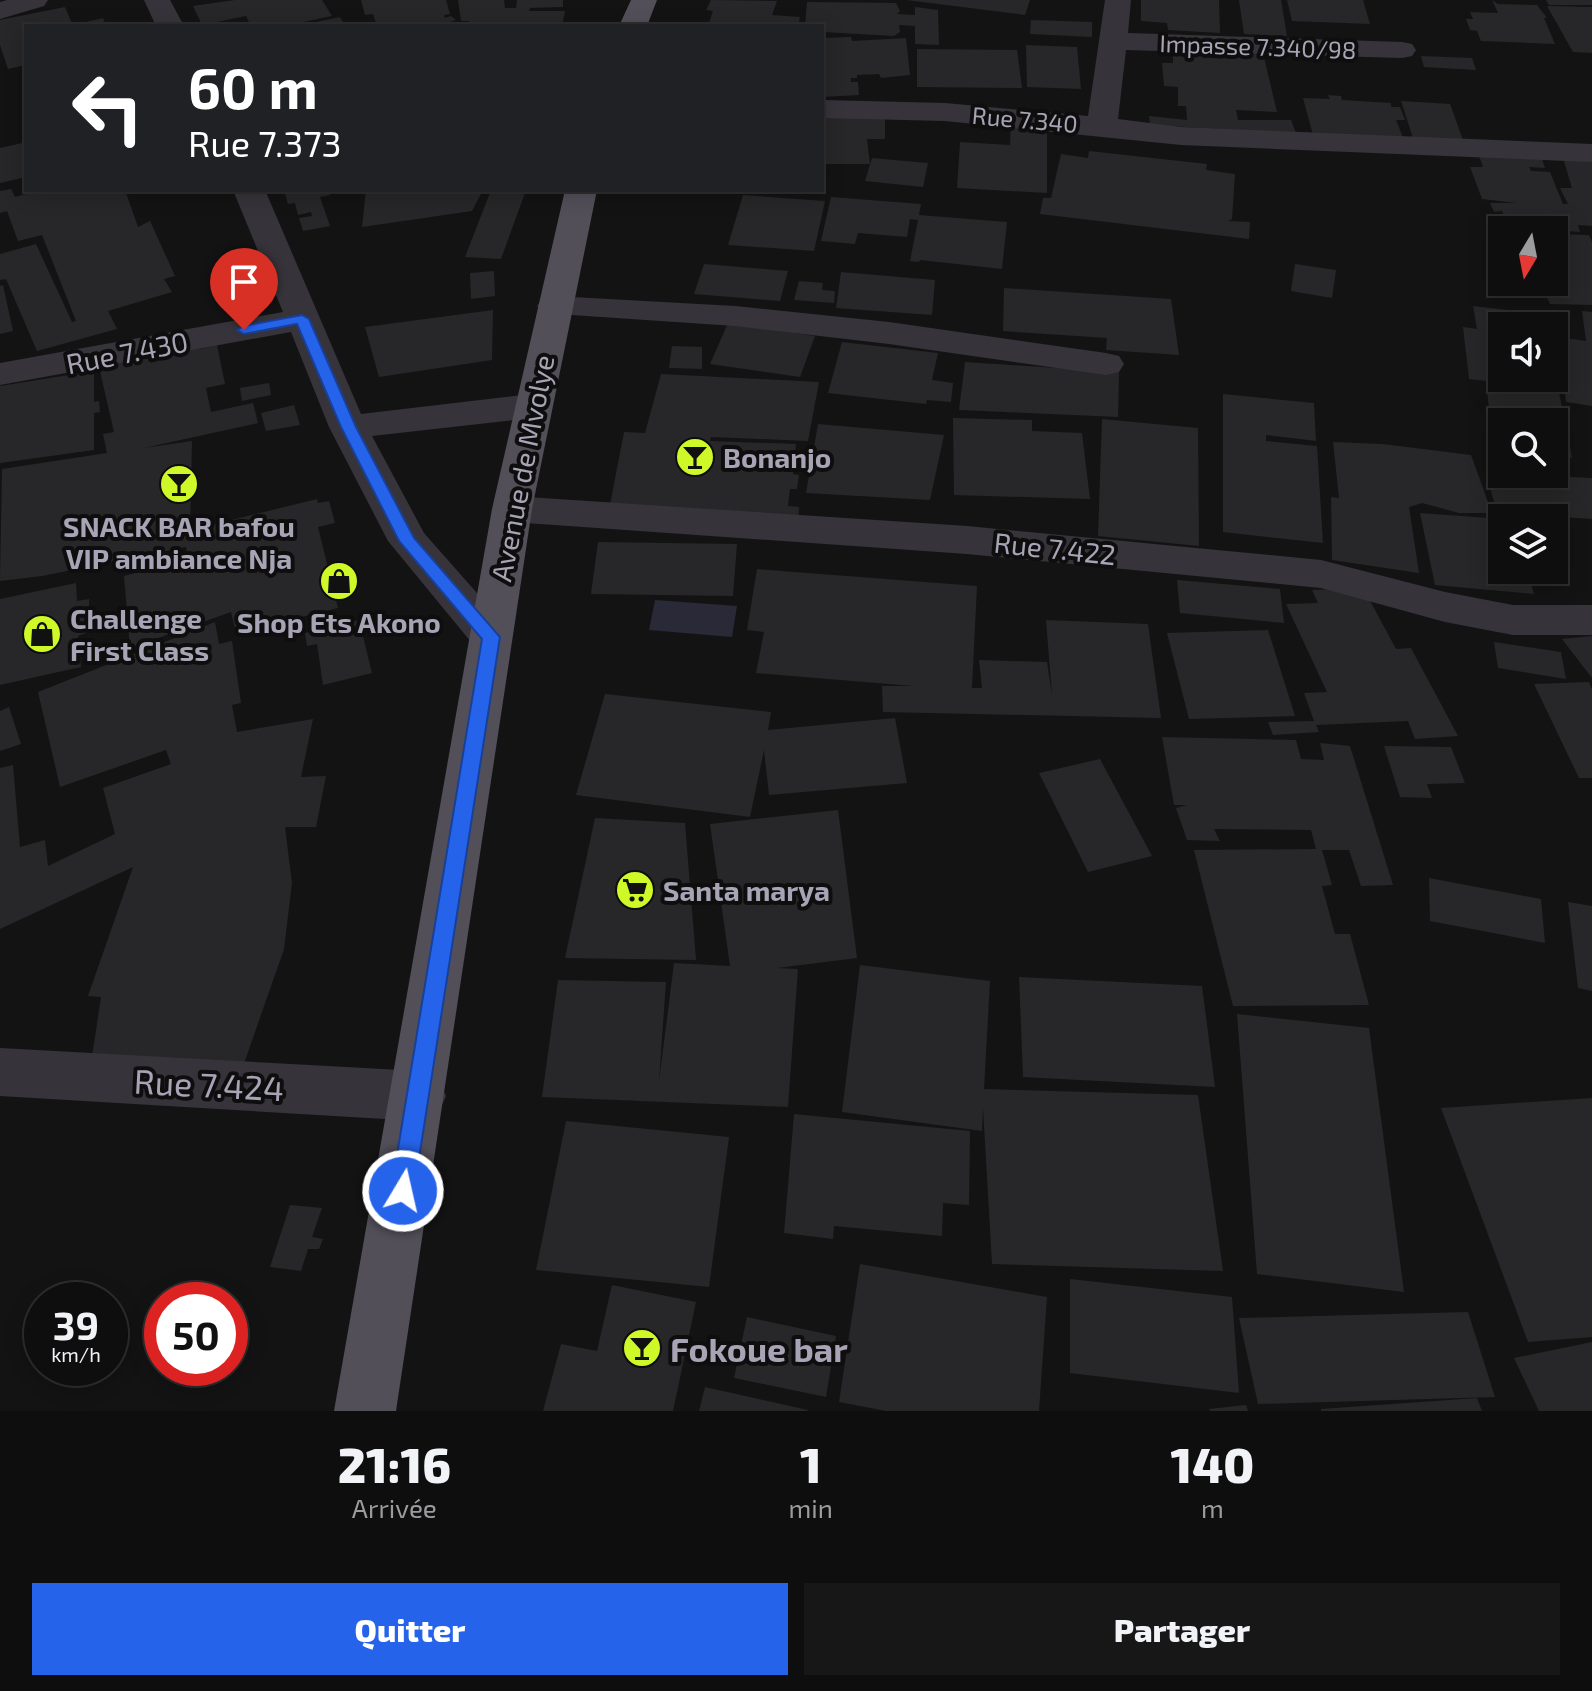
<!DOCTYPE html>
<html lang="fr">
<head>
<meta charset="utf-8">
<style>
	:root { --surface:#0f0e0f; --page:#181718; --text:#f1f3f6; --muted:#9b9c9e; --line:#2f2e2f; --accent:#2563eb }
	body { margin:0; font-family:"Exo 2",sans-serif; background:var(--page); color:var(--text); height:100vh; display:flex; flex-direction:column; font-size:30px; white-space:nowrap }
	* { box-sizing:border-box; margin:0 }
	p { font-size:26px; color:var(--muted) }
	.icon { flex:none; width:44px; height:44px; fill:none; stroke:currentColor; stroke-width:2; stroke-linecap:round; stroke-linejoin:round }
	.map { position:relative; height:1411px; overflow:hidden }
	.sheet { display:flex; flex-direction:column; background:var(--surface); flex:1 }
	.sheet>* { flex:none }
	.hud { position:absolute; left:24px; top:24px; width:800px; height:168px; border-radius:0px; box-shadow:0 4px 20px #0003,0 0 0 2px var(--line); background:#202124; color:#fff; overflow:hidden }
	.needle { width:52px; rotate:190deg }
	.tools { position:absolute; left:1488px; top:216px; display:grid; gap:16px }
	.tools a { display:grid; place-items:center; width:80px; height:80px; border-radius:0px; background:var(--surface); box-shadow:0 4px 20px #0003,0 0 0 2px var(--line); font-size:40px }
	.speed { position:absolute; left:24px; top:1282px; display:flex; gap:16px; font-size:40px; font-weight:700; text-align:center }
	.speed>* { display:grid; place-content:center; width:104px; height:104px; border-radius:50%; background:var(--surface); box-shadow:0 4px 20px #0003,0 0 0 2px var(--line); line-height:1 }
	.speed small { font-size:20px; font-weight:400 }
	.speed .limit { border:12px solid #d22; background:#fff; color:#111 }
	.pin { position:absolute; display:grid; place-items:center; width:68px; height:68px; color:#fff; margin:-82px -34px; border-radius:50% 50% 50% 0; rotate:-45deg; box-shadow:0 0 8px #0007 }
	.pin .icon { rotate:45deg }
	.me { position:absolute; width:88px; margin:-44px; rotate:9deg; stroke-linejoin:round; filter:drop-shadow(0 0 6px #0008) }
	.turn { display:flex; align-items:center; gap:28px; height:168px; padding:0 32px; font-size:36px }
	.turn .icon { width:104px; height:104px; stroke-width:2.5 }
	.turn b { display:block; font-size:56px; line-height:68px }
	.eta { display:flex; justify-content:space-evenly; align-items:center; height:136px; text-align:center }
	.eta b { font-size:48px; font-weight:800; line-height:56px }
	.action { display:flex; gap:16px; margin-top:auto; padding:16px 32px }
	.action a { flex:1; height:92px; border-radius:0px; background:var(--accent); color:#fff; font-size:32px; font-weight:800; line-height:92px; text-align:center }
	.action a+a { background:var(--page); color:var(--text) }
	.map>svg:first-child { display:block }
	.water { fill:#292938 }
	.building { fill:#272628 }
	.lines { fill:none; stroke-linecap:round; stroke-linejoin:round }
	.minor { fill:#36343a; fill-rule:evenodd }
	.major { fill:#524f59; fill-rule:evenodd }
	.route { fill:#2563eb; stroke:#184099; stroke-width:2 }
	.labels { text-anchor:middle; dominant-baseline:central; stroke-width:8; stroke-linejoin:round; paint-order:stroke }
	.far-street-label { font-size:24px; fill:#a8a4b5; stroke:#0f0e0f }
	.street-label { font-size:28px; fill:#a8a4b5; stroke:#0f0e0f }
	.poi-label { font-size:28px; font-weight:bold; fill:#a8a4b5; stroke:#0f0e0f; text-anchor:start }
	.near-street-label { font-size:34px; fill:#a8a4b5; stroke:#0f0e0f }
	.near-poi-label { font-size:34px; font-weight:bold; fill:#a8a4b5; stroke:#0f0e0f; text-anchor:start }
</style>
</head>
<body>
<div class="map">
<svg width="1592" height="1411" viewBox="0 0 1592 1411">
	<rect width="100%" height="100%" fill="#141314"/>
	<path class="water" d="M655,600L737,606L732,637L649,630Z"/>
	<g class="building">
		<path d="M235,0H322L332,16L284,26H251L246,16L202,25L193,6Z"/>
		<path d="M361,0H446L450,14L444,15L445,18L451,16L456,20L450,22L453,26H383L382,22L376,23L373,14L365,15Z"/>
		<path d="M458,0H504L505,8H516L517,0H563V7L530,8L529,11H565L562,26H469V21H461Z"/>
		<path d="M711,0L777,1L772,15L800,17L798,26H708L713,11L706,10Z"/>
		<path d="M906,0H1030L1025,15Z"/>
		<path d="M1141,0H1219L1220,33L1168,30L1167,23L1141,21Z"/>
		<path d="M1239,0H1281L1287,36L1244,34Z"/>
		<path d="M1287,0H1363L1370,24L1292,21Z"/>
		<path d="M1492,0L1498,4L1537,5L1547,18H1544L1555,44L1481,41L1477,31L1470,30L1466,19H1473L1470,12L1498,13Z"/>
		<path d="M1546,0H1592V5H1549Z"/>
		<path d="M807,2L896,3L900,11L897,14L915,15V7L938,10L939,45L915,44V26L899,25L900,32L894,36L822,32V26H805Z"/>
		<path d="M1547,6L1592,7V53L1573,52Z"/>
		<path d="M65,7L73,26H26V65L8,69L0,45V20Z"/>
		<path d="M340,17L345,26H302V25Z"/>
		<path d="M103,18L106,26H73V25Z"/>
		<path d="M1031,20L1092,22V37L1030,34Z"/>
		<path d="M851,37L852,41L906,38L910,75L881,78L879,74L857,75V78H851V82H858L859,95L822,97V38Z"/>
		<path d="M1173,40L1263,53L1277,112L1236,110L1238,120H1291L1296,133L1150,125L1149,116L1187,120L1186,106H1178V87L1164,86L1162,63H1173Z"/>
		<path d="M1026,45L1077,47L1081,89L1027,87Z"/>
		<path d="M917,49L1017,50L1022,88L917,87Z"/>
		<path d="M1421,56L1472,58L1476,70L1424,67Z"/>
		<path d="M1328,95L1341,96L1342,100L1391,103V107H1400L1405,120H1396L1404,140L1313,135L1303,98L1330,99Z"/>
		<path d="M1401,101L1450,104L1463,140L1413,138Z"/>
		<path d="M822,113L885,117V139H867L870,164H822Z"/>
		<path d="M1011,125L1047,127V193L957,188L960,142L1010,145Z"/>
		<path d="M22,143L26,154V177L0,183V148Z"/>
		<path d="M1089,151L1207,164L1206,170L1235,174L1232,219L1228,221L1250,222L1249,239L1040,214L1043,198H1051L1061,154L1088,158Z"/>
		<path d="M1478,153L1542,159L1545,168L1529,167L1531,171L1550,172L1563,204H1568L1560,188H1572L1563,158L1592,159V226L1578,225L1580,232L1508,227L1502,211L1494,212L1490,203H1516L1482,199L1470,167H1483Z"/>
		<path d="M872,158L928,163L923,187L865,181Z"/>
		<path d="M11,189L15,197L41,190H125L138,227L150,221L175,276L164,279L172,292L108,311L117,329L37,351L6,279L0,280V254L36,244L72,322L76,321L42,235L18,241L7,211L0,213V191Z"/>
		<path d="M284,190H329L330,195L320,197L330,226L303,231L299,218L312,216L311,212L298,215L295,203L288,204Z"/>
		<path d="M366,190H483L472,211L362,227Z"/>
		<path d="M491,190H526L501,259L465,257Z"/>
		<path d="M743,195L825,201L814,251L728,245Z"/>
		<path d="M831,197L921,204L919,215L1007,222L1002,269L920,260L919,262L910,261L918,220L910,219L907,237L858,233L855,244L821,241Z"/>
		<path d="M1554,234L1589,235L1592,242V305L1550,304L1540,282H1554Z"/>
		<path d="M704,264L788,271L780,301L694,294Z"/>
		<path d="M1295,264L1336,270L1332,298L1291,291Z"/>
		<path d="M494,271L495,296L471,299L470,273Z"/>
		<path d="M841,272L935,280L932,315L836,308Z"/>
		<path d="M799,281L823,283L822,290L835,291L834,303L794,300Z"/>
		<path d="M3,285L13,331L0,334V286Z"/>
		<path d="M1004,288L1171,299L1179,355L1106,350L1107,338L1003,331Z"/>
		<path d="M1473,306L1544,314L1547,326H1502V378H1554L1555,372L1572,458L1554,455V422H1502V446L1493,444L1486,381L1469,379L1463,327L1477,329Z"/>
		<path d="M493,310L492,360L379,377L365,327Z"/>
		<path d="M1582,311L1592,312V406L1566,402L1559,337L1586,341Z"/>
		<path d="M728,323L815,336L800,377L710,364Z"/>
		<path d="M842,342L938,353L932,380L953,383L951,402L927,400L926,404L828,393Z"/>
		<path d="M217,345L225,384L206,388L211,412L253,403L258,423L144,448L192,441L190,530L317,499L318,503L329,501L335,523L318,527L338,608L236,633L231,612L130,648L124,576L188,559L186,547L42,576L0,581L2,469L107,453L103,434L114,432L99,367L198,346L199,349Z"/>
		<path d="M672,346L702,347V369L669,368Z"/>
		<path d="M965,362L1119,372L1118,417L959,410Z"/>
		<path d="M94,371V402L99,401L100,412L94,413V450L0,463V386Z"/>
		<path d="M661,374L819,382L808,441L711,437L710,441L796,444L793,474L799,475L797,489H790L788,506L799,507L798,528L608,515L624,432L645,433Z"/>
		<path d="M269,383L271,395L242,401L240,388Z"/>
		<path d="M1223,394L1314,403L1316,441L1266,435V441L1317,446L1323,543L1223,532Z"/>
		<path d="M294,405L300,425L266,431L261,413Z"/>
		<path d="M953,418L1032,420V431L1082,433L1090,499L954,495Z"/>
		<path d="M1102,419L1198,428L1199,546L1098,536Z"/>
		<path d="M818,424L944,435L930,500L806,493Z"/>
		<path d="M1333,442L1383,444L1471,455L1492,513H1459L1422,503L1409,507L1419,573L1332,560L1331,497L1339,498Z"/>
		<path d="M1486,473L1592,478V519L1497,513Z"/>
		<path d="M1420,513L1502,519V570H1527L1534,594L1435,585Z"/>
		<path d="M598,542L737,544L733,596L591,594Z"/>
		<path d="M757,569L977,586L972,688H982L979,660L1047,662L1052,695L1046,620L1148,624L1161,718L883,712L882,686H913L756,673L764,632L747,630Z"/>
		<path d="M1177,580L1280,589L1284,623L1180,613Z"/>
		<path d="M76,583L77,601L89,599V632L78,636L81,667L0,685V599Z"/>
		<path d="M1335,589L1367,595L1396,649L1411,648L1458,736L1415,739L1408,721L1316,725L1319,732L1273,735L1268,722L1314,721L1304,693L1327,692L1286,604L1318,603L1312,590Z"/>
		<path d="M359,620L372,673L323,685L317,644L307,646L305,633Z"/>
		<path d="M215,622L219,644L232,641L241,703L232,705L237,732L313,719L301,777L326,776L316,827H285L292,883L284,949L233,1095L87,1090L101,997L88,996L133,867L0,929V768L13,765L20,847L45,840L48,866L115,834L103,788L171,764L166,750L60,787L38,692Z"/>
		<path d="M1268,630L1295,716L1189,719L1167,633Z"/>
		<path d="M1592,636V678L1562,639Z"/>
		<path d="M1494,642L1561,652L1566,679L1498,668Z"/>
		<path d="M1589,682L1592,689V778H1579L1534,684Z"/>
		<path d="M605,694L771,712L768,730L895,718L907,783L769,795L764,750L750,817L576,795Z"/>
		<path d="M9,707L21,744L0,751V711Z"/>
		<path d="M1162,737L1296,740L1301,759L1324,760L1320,743L1350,746L1393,885L1361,886L1349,850H1322L1332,885L1322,886L1335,934H1350L1369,1005L1233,1006L1194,850L1316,849L1311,830L1214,829L1220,841L1187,840L1176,808L1187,805H1174Z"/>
		<path d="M1384,746L1451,747L1465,783L1427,784L1432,798L1400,797Z"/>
		<path d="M1100,759L1152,856L1088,872L1039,773Z"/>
		<path d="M838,810L857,958L777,968L798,969L788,1107L542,1097L558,980L666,982L659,1081L674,963L730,966L710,824Z"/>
		<path d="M595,818L685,823L696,960L565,958Z"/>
		<path d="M1429,878L1541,899L1545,943L1430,921Z"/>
		<path d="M1568,902L1592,906V991L1578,988Z"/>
		<path d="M860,965L990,981L984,1089L1198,1095L1223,1271L992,1264L983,1108L982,1131L842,1112Z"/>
		<path d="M1019,977L1202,986L1215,1087L1023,1077Z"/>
		<path d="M1237,1014L1369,1028L1404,1292L1257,1274Z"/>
		<path d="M1592,1098V1337L1528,1342L1441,1108Z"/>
		<path d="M794,1114L970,1131L969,1205L943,1203L942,1236L834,1226L833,1239L784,1233Z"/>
		<path d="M566,1121L729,1137L709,1287L536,1270Z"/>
		<path d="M290,1205L322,1208L312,1237L323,1239L319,1249H308L301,1271L270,1267Z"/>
		<path d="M860,1264L1047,1297L1039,1411H886L839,1402Z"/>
		<path d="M1070,1279L1232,1297L1239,1393L1070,1373Z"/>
		<path d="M612,1285L696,1302L673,1411H543L561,1344L597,1351Z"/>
		<path d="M1468,1312L1495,1397L1258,1404L1239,1318Z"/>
		<path d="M747,1317L836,1336L826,1397L734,1378Z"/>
		<path d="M1592,1342V1411H1539L1514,1358Z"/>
		<path d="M705,1387L808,1410L807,1411H699Z"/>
		<path d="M1477,1398L1482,1411H1321V1409Z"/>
		<path d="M1246,1405L1248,1411H1210L1209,1409Z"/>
	</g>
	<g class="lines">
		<g class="minor">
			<path d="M7,0H48L44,6L0,19V2Z"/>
			<path d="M144,0H170L184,26H156Z"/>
			<path d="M1105,0H1131L1128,33L1402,42L1412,44L1416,50L1412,56L1402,58L1126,50L1118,119L1181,127L1592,144V162L1181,145L945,121L822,118V100L945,103L1088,116Z"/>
			<path d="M233,190H265L361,414L532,394L545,398L550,406L545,414L532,418L372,436L424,533L506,626L512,637L506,648L491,653L476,648L388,541L329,427L291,332L0,385V363L283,312Z"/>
			<path d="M554,296L735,306L889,322L1106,353L1119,356L1124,364L1119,372L1106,375L889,344L735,326L542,313L537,306L542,299Z"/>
			<path d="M512,496L967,526L1321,560L1445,592L1513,605H1592V635H1513L1445,622L1321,588L967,554L512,522L498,518L492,509L498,500Z"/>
			<path d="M0,1048L419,1071L438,1078L446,1096L438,1114L419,1121L0,1096Z"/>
		</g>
		<g class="major">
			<path d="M631,0H657L647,26H619Z"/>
			<path d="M565,190H597L532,509L396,1411H334L492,509Z"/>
		</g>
	</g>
	<path class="route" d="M302,315L309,319L356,427L414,538L500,637L414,1191L411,1199L403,1202L394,1199L391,1191L482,639L399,541L341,427L297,324L244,334L237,330L244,326Z"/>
	<defs>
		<symbol id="bar-disc" viewBox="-11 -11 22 22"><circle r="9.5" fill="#cef827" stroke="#0f0e0f"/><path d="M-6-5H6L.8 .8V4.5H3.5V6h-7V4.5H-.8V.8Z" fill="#111"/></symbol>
		<symbol id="shop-disc" viewBox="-11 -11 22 22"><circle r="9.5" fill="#cef827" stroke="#0f0e0f"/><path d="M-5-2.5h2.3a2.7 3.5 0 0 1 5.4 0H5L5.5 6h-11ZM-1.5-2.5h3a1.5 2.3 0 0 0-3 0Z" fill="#111"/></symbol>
		<symbol id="supermarket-disc" viewBox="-11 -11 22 22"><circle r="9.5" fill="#cef827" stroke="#0f0e0f"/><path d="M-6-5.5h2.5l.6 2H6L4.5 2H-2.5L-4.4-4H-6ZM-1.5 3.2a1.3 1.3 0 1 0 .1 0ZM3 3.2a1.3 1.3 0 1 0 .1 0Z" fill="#111"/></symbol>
	</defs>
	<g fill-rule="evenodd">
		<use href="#bar-disc" x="673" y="435" width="44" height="44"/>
		<use href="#bar-disc" x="157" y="462" width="44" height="44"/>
		<use href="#shop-disc" x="317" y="559" width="44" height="44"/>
		<use href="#shop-disc" x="20" y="612" width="44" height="44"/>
		<use href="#supermarket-disc" x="613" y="868" width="44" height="44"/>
		<use href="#bar-disc" x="620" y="1326" width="44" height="44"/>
	</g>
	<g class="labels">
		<g class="far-street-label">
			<text transform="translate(1258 46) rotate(2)">Impasse 7.340/98</text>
			<text transform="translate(1025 119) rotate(5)">Rue 7.340</text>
		</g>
		<g class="street-label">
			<text transform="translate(127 352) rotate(-11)">Rue 7.430</text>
			<text transform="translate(522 468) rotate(-79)">Avenue de Mvolye</text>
			<text transform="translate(1055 548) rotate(6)">Rue 7.422</text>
		</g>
		<g class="poi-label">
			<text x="723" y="457">Bonanjo</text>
			<text x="179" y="526" text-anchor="middle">SNACK BAR bafou<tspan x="179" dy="32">VIP ambiance Nja</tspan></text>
			<text x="70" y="618">Challenge<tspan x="70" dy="32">First Class</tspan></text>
			<text x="339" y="622" text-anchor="middle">Shop Ets Akono</text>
			<text x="663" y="890">Santa marya</text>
		</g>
		<g class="near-street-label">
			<text transform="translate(209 1084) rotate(3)">Rue 7.424</text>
		</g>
		<g class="near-poi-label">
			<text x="670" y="1348">Fokoue bar</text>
		</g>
	</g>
</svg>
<div class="tools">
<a><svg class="needle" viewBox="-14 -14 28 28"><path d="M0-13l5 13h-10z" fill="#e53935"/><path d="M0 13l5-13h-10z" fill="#9b9c9e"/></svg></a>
<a><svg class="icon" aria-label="sound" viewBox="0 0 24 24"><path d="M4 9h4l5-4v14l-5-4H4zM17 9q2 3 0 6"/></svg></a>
<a><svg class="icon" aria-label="search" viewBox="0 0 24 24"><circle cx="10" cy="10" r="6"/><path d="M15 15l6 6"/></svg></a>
<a><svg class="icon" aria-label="layers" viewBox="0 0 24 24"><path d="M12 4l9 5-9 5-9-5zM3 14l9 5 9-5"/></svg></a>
</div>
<div class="speed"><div>39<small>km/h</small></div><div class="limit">50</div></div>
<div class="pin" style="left:244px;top:330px;background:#d93025"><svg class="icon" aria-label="arrive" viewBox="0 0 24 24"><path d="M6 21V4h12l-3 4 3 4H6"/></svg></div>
<svg class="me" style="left:403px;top:1191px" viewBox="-20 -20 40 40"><circle r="17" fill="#2563eb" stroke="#fff" stroke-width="3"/><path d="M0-11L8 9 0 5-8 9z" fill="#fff"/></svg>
<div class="hud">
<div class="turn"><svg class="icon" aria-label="left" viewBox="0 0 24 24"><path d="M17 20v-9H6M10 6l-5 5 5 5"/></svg><div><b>60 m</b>Rue 7.373</div></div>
</div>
</div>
<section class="sheet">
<div class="eta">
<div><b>21:16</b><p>Arrivée</p></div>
<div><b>1</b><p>min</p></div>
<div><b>140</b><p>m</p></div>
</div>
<div class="action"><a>Quitter</a><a>Partager</a></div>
</section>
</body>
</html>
